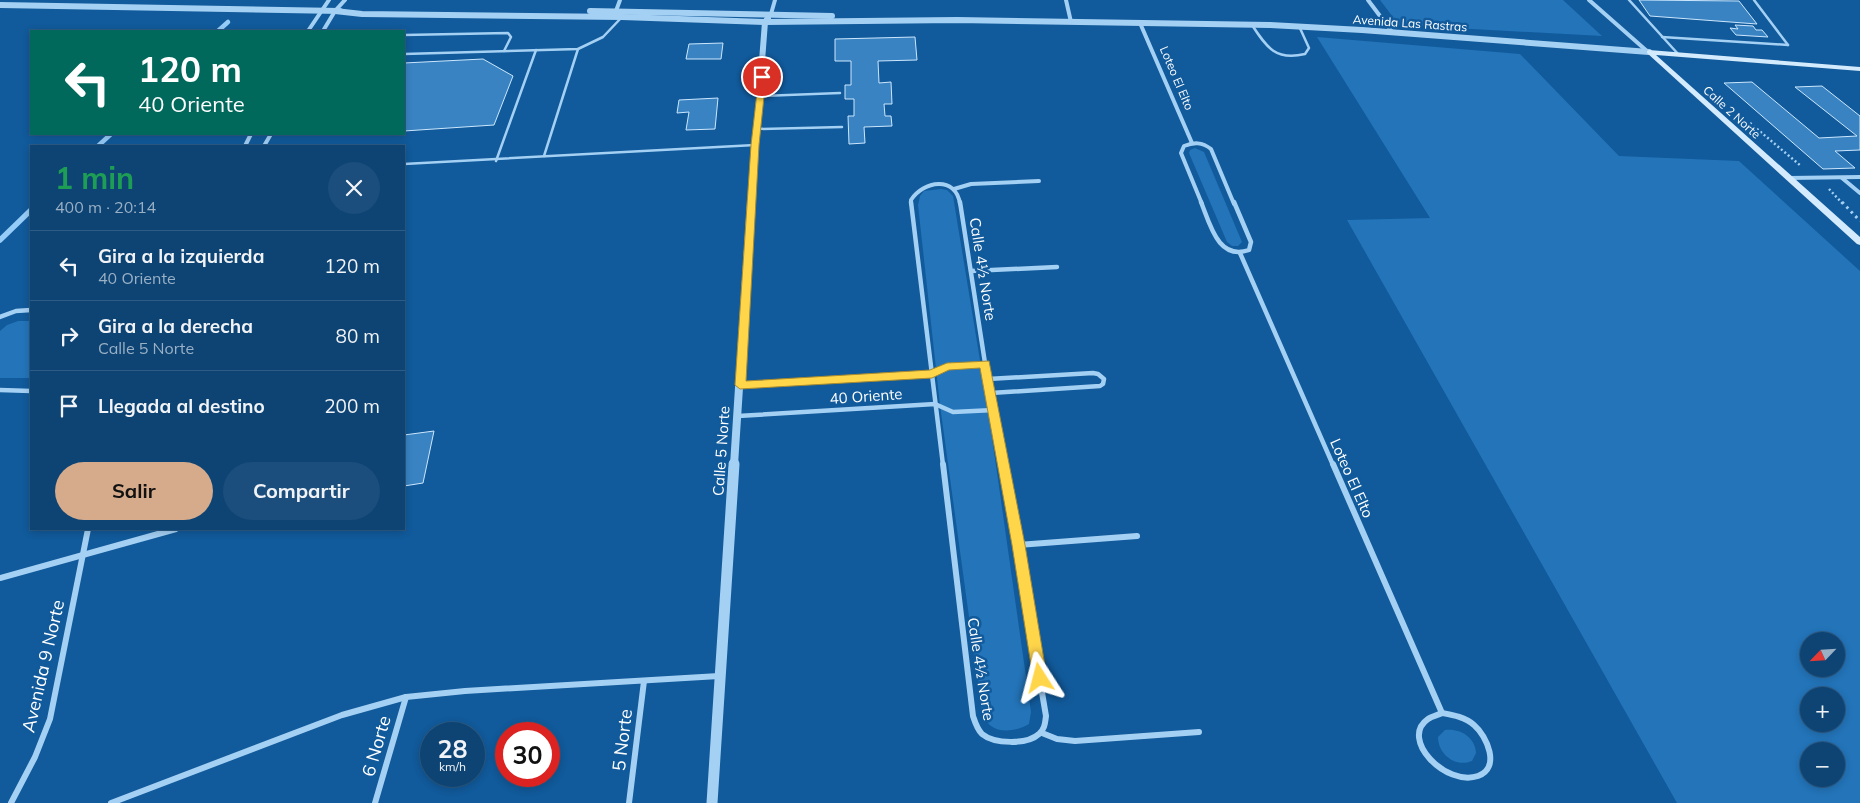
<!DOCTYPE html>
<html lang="es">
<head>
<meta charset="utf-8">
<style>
	:root { --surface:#0d4474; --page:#1b4e7c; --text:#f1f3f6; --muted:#9ab0c5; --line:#2d5c86; --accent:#d6ab8b }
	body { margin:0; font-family:Mulish,sans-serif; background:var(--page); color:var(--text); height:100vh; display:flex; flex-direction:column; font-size:19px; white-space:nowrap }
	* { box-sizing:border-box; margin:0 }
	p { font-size:16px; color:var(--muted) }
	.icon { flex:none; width:28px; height:28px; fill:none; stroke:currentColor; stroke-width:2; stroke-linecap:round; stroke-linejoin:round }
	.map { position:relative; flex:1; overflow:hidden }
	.drawer { position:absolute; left:30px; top:145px; width:375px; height:385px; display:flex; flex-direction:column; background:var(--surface); border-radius:0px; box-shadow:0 2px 8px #0003,0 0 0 1px var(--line) }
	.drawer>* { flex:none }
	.top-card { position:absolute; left:30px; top:30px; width:375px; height:105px; border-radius:0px; box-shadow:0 2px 8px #0003,0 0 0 1px var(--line); background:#00695c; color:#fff; overflow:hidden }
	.needle { width:32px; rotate:245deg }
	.buttons { position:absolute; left:1800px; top:632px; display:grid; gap:10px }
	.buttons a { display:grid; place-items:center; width:45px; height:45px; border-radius:50%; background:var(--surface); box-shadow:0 2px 8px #0003,0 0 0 1px var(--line); font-size:25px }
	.speed { position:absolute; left:420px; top:722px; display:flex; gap:10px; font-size:25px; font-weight:700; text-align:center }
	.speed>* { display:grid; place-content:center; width:65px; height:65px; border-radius:50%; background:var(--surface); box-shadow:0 2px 8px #0003,0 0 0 1px var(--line); line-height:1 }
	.speed small { font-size:12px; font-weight:400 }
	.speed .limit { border:8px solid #d22; background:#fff; color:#111 }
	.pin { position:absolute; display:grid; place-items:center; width:42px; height:42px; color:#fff; margin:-21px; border:2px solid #fff; border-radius:50%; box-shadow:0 1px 5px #0007 }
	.me { position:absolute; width:55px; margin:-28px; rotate:351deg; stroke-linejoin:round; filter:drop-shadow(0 0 4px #0008) }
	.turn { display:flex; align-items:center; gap:18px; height:105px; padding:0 25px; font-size:22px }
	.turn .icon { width:65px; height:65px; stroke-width:2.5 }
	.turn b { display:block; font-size:35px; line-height:42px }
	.round { display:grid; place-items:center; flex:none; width:52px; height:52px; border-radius:26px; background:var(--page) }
	.overview { display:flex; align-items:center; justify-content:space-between; height:85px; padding:0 25px }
	h1 { font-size:30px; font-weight:700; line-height:38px; color:#1e9e55 }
	.button { display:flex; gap:10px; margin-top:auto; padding:10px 25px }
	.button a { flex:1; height:58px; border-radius:30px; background:var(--accent); color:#111; font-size:20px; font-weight:700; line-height:58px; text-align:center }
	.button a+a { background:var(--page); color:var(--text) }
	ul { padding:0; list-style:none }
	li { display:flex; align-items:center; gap:15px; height:70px; padding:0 25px; border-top:1px solid var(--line) }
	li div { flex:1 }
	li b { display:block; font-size:19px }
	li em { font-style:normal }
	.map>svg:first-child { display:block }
	.green { fill:#2374b9; fill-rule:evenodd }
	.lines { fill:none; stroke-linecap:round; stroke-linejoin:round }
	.stream-far1 { stroke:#96ccf8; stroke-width:4.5 }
	.stream { stroke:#96ccf8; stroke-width:5.5 }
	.building { fill:#3983c2; stroke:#cce7fe }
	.path-far1 { stroke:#a4d0f4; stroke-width:2.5; stroke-dasharray:2 2.5; stroke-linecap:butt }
	.path { stroke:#a4d0f4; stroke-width:3; stroke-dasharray:2.5 4; stroke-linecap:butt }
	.service { stroke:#a4d0f4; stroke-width:2.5 }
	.minor-far2 { stroke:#a4d0f4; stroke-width:4 }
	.minor-far1 { stroke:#a4d0f4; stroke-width:4.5 }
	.minor { stroke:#a4d0f4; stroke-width:6 }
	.tertiary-far2 { stroke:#a4d0f4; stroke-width:6 }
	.tertiary-far1 { stroke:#a4d0f4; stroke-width:8 }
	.tertiary { stroke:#a4d0f4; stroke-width:11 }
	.secondary { fill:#d4eafd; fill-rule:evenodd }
	.route { fill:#ffd54a; stroke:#a68a30 }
	.labels { text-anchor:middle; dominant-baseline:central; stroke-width:5; stroke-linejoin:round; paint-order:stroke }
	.far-street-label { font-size:12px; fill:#fff; stroke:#115a9b }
	.street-label { font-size:15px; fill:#fff; stroke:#115a9b }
	.near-street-label { font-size:18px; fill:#fff; stroke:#115a9b }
</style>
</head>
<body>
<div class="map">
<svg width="1860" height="803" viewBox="0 0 1860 803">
	<rect width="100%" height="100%" fill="#115a9b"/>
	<g class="green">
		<path d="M1380,0H1563L1602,36L1399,25Z"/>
		<path d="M1317,37L1520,54L1619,156L1739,161L1860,271V803H1677L1347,220L1430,218ZM1809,641H1836V669H1809ZM1809,696H1836V724H1809ZM1809,751H1836V779H1809Z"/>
		<path d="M1195,148L1204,152L1242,242L1238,246H1232L1227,242L1189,153L1190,150Z"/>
		<path d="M941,189L947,190L953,196L988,409L1031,712L1029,724C1020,730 1001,734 991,726C987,723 985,717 982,712L940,405L918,205L920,196L924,191Z"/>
		<path d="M18,321H31V378H0V331L7,325Z"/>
		<path d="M1445,730C1460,728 1475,737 1476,753L1472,761C1455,768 1438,754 1438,737Z"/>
	</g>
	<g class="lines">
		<g class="stream-far1">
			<path d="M218,31L228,22"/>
			<path d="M98,146L111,134"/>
		</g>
		<path class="stream" d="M0,240L31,210"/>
	</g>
	<g class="building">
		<path d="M1639,0L1739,1L1757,24L1650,16Z"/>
		<path d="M1735,25L1753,26L1756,30H1762L1768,37L1736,35L1730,28L1738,29Z"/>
		<path d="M915,37L917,60L878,61L879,83L891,82L892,104H884L885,116H891L892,126L864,127L865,143L849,144L848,116H854V99H845V85H851V61H835V39Z"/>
		<path d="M723,43L721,59H686L689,44Z"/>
		<path d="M483,59L513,76L494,125L404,131V63Z"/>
		<path d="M1752,82L1819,138L1857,136L1795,87L1822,86L1860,116V150L1835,151L1855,168L1823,169L1724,83Z"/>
		<path d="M718,98L715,129L686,130L689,112L677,113L679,100Z"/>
		<path d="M434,431L423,483L404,486V435Z"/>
	</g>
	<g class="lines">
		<g class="path-far1">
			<path d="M1750,123L1801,166"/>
			<path d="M1829,189L1843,204"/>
		</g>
		<path class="path" d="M1842,202L1860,221"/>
		<g class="service">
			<path d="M1629,0L1679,55"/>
			<path d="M1754,0L1788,45"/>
			<path d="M1252,25C1267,48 1276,61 1305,54L1309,48L1299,26"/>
			<path d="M404,35L508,33L511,37L504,51"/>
			<path d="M1662,37L1788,45"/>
			<path d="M404,54L578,49L603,37L622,17"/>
			<path d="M760,96L840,93"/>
			<path d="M757,129L842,127"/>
			<path d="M544,156L578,49"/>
			<path d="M496,161L536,50"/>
			<path d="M404,164L755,145"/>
		</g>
		<g class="minor-far2">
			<path d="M1066,0L1071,22"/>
			<path d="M1368,0L1392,32"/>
			<path d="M1589,0L1648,52"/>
			<path d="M616,11L620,0"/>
			<path d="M771,14L775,0"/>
			<path d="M1140,23L1192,143"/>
			<path d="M308,31L329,0"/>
			<path d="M323,31L335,11L345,0"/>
			<path d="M245,146L251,134"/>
			<path d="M264,146L271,134"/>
			<path d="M1788,178L1860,177"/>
			<path d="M1842,178L1860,193"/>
			<path d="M954,189L971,184L1039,181"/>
			<path d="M911,204V200C923,181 956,175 960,204"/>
			<path d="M1202,204L1181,153L1184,146C1194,142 1202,142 1211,149L1234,204"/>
		</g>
		<g class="minor-far1">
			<path d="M911,202L943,465"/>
			<path d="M960,202L985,363L1004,465"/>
			<path d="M1201,202C1210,224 1218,261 1249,250L1251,242L1234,202"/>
			<path d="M1240,253L1333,465"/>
			<path d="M971,271L1057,267"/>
			<path d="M0,317L16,311L31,310"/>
			<path d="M988,379L1093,373L1098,374L1104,379L1103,384L1100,386L991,393"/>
			<path d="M740,385L932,374L947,367L985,363"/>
			<path d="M0,390L31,391"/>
			<path d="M738,416L935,404L953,412L994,410"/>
		</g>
		<g class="minor">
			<path d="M943,464L973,716C975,722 977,729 982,734C994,744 1027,745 1039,734C1045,729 1045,723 1046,716L1003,464"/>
			<path d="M1333,464L1442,713"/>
			<path d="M1018,545L1137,536"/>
			<path d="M0,578L176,529"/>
			<path d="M1442,713C1453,715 1465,717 1474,725C1487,736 1501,768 1478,776C1446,787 1399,739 1428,719C1432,716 1438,715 1442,713Z"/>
			<path d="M1042,733L1057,739L1075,741L1199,732"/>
			<path d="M11,803L35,757L50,719L88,529"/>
			<path d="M111,803L342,715L406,697L465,691L719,676"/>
			<path d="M375,803L406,697"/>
			<path d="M629,803L644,681"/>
		</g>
		<g class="tertiary-far2">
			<path d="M0,5L340,11"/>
			<path d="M335,11L362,14L622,17L765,22L957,20L1270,25L1362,30L1649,52"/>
			<path d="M590,11L832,16"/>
			<path d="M751,204L765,22L768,18"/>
		</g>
		<path class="tertiary-far1" d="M734,465L751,202"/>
		<path class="tertiary" d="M712,803L734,464"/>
		<path class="secondary" d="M1649,50L1860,67V71L1656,55L1860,237V245L1857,244L1647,53V51Z"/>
	</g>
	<path class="route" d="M759,75L766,77L759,145L746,381L930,370L947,363L989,361L1025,545L1047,678L1045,683L1040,685L1035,683L1033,678L1012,545L980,368L949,370L932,378L740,389L735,385L751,145Z"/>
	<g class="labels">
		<g class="far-street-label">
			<text transform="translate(1410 23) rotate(4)">Avenida Las Rastras</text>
			<text transform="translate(1177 78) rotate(67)">Loteo El Elto</text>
			<text transform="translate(1732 112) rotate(42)">Calle 2 Norte</text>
		</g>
		<g class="street-label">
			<text transform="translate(983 269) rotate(81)">Calle 4½ Norte</text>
			<text transform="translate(866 396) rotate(-4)">40 Oriente</text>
			<text transform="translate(721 451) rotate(-86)">Calle 5 Norte</text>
			<text transform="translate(1352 478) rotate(66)">Loteo El Elto</text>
			<text transform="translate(981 669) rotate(81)">Calle 4½ Norte</text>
		</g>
		<g class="near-street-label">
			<text transform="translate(43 666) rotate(-77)">Avenida 9 Norte</text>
			<text transform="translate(622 740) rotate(-83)">5 Norte</text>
			<text transform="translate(376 746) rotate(-74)">6 Norte</text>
		</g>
	</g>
</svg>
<div class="buttons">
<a><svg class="needle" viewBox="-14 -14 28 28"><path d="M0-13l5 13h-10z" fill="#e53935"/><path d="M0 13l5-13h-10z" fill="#9ab0c5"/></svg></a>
<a>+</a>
<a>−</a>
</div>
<div class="speed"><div>28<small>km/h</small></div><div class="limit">30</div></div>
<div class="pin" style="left:762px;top:77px;background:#d93025"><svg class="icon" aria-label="arrive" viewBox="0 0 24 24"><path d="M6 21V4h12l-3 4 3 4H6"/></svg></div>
<svg class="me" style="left:1040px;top:678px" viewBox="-20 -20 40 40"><path d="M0-17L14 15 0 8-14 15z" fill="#ffd54a" stroke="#fff" stroke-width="4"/></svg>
<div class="top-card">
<div class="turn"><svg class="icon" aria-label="left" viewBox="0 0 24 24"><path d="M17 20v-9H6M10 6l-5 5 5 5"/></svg><div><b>120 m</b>40 Oriente</div></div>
</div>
<section class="drawer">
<div class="overview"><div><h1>1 min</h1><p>400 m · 20:14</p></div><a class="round"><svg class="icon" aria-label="close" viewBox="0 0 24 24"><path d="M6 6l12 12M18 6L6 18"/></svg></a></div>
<ul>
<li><svg class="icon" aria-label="left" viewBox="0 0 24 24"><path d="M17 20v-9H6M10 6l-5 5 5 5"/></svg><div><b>Gira a la izquierda</b><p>40 Oriente</p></div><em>120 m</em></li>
<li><svg class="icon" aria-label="right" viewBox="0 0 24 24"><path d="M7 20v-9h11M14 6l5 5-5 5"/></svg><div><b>Gira a la derecha</b><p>Calle 5 Norte</p></div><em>80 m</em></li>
<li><svg class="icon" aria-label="arrive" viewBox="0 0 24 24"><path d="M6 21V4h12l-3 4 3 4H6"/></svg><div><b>Llegada al destino</b></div><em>200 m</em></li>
</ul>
<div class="button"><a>Salir</a><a>Compartir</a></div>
</section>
</div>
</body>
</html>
